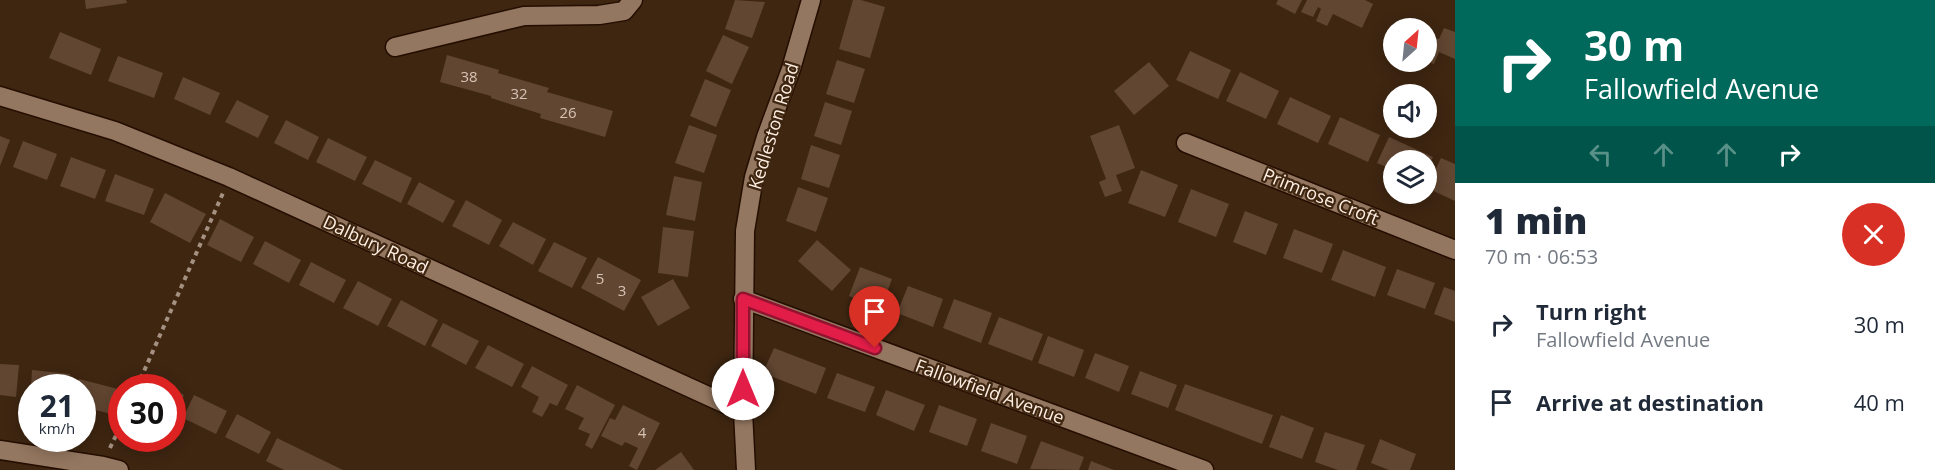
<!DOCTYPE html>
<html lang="en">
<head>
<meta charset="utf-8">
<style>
	:root { --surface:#fff; --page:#f2f2f3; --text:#1f2937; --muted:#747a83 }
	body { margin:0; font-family:"Open Sans",sans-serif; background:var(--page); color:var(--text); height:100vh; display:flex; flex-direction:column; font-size:22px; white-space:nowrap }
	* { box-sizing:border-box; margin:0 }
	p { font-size:20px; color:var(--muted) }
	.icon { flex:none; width:33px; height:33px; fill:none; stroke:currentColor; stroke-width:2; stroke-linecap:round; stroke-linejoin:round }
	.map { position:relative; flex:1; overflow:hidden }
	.panel { display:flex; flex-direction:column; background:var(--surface); width:480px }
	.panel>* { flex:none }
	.hud { background:#00695c; color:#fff; overflow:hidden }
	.needle { width:39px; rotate:27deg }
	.tools { position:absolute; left:1383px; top:18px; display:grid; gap:12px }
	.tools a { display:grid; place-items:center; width:54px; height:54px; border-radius:50%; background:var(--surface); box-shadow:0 3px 15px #0003; font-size:30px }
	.speed { position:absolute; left:18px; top:374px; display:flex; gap:12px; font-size:30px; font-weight:700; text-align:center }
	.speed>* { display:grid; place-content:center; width:78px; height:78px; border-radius:50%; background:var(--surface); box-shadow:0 3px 15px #0003; line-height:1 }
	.speed small { font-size:15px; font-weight:400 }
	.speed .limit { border:9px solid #d22; background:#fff; color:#111 }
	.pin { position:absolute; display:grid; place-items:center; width:51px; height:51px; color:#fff; margin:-62px -26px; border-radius:50% 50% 50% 0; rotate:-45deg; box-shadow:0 0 6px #0007 }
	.pin .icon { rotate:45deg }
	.me { position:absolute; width:66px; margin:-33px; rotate:0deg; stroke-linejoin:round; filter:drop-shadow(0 0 4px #0008) }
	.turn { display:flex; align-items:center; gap:21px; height:126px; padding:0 30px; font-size:27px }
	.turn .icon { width:78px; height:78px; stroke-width:2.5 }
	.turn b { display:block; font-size:42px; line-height:51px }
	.lanes { display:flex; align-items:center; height:57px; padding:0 30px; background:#0003; justify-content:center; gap:30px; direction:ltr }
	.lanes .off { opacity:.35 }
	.round { display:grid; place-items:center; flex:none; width:63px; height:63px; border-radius:32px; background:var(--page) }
	.headline { display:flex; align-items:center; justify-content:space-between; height:102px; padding:0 30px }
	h1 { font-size:36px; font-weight:800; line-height:45px }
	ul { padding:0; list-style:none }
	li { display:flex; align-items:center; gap:18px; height:78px; padding:0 30px }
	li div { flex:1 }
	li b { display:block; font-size:22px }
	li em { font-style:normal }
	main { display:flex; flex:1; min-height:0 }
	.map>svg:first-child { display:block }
	.building { fill:#614631 }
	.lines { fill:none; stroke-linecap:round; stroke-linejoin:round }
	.minor-casing { stroke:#240e00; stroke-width:21 }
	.path { stroke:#a59181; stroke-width:4; stroke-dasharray:4.5 4.5; stroke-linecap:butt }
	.minor { stroke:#947760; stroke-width:18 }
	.route-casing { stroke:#92132f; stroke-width:15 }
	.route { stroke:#e11d48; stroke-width:10 }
	.labels { text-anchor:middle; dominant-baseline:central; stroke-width:4.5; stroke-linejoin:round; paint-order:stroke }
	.number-label { font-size:15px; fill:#d8c4b6 }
	.street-label { font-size:18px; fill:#ffeee2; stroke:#3e2611 }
</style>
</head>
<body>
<main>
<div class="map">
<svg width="1455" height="470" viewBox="0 0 1455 470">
	<rect width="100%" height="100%" fill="#3e2611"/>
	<g class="building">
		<path d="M85,0H126L127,3L86,9Z"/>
		<path d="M735,0L765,2L752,38L725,29Z"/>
		<path d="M853,0H861L885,7L870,58L839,49Z"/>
		<path d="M1278,0H1302L1295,14L1276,4Z"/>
		<path d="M1307,0H1365L1373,4L1362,28L1333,14L1327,26L1316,21L1321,9L1318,7L1313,17L1301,12Z"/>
		<path d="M1444,28L1455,32V59L1439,52L1434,64L1426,61V51L1432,37L1439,39Z"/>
		<path d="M60,32L101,49L91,75L49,58Z"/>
		<path d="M723,35L749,47L732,84L706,71Z"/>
		<path d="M1190,51L1231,70L1218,99L1176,80Z"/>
		<path d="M447,55L499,70L498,73L549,88L547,92L613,111L605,137L540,118L541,114L491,98V96L440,82Z"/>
		<path d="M118,56L163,73L154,98L108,81Z"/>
		<path d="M837,60L865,69L854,103L826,94Z"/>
		<path d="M1149,62L1169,86L1134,115L1114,91Z"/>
		<path d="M1240,72L1279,91L1266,119L1226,101Z"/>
		<path d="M183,77L220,93L210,115L174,99Z"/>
		<path d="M705,79L731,90L716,127L690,116Z"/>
		<path d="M1290,97L1331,116L1318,143L1277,124Z"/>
		<path d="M237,100L269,116L258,138L225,122Z"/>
		<path d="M825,102L852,111L841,145L814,136Z"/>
		<path d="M1340,117L1380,135L1368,162L1328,144Z"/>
		<path d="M286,120L319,137L308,160L274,143Z"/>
		<path d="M689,125L717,135L704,173L675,163Z"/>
		<path d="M1119,125L1135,168L1116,175L1122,191L1105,197L1099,182L1106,179L1090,136Z"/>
		<path d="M0,136L10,140L0,166Z"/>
		<path d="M1389,137L1433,157L1426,172V160H1394V170L1377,163Z"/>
		<path d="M328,138L367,157L355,181L316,162Z"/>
		<path d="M23,141L57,154L47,180L13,167Z"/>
		<path d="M811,145L840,155L829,188L801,179Z"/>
		<path d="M71,157L106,170L95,199L60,186Z"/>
		<path d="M1441,158L1455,164V201L1427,188Z"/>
		<path d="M375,160L412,178L401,203L362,184Z"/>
		<path d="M1141,170L1178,185L1165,217L1128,203Z"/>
		<path d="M115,174L154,189L144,215L105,201Z"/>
		<path d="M674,176L702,182L695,221L666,215Z"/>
		<path d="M419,182L455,201L443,223L407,204Z"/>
		<path d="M798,187L828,198L816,232L786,221Z"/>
		<path d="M1191,189L1229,204L1216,237L1178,222Z"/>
		<path d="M165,193L206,214L190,243L150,222Z"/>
		<path d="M466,200L502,220L489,245L452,226Z"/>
		<path d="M1245,211L1278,224L1266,255L1233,242Z"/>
		<path d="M220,219L254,237L241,262L207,245Z"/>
		<path d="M513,222L546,239L533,265L499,246Z"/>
		<path d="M663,227L694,231L688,277L658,273Z"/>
		<path d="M1294,229L1333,244L1322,273L1283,258Z"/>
		<path d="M817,240L851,270L832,291L798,261Z"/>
		<path d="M265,241L301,260L289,283L253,264Z"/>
		<path d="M554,242L587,258L572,288L538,271Z"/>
		<path d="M1343,250L1386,267L1375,297L1331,280Z"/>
		<path d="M598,257L641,280L624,311L581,288Z"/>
		<path d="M311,262L346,280L334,303L299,285Z"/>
		<path d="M860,267L892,279L881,309L849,296Z"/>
		<path d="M1397,269L1435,283L1425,309L1387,295Z"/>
		<path d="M673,279L690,308L658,326L641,297Z"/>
		<path d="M358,281L392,299L378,326L343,308Z"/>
		<path d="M908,286L943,299L933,327L897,313Z"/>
		<path d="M1444,287L1455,291V322L1434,314Z"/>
		<path d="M954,299L992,313L981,343L943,328Z"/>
		<path d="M401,300L438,320L425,346L387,326Z"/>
		<path d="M999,317L1043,334L1032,361L988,344Z"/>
		<path d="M443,323L479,341L466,365L431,346Z"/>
		<path d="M1048,336L1084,350L1074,377L1038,363Z"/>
		<path d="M488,345L524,364L512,387L475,368Z"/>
		<path d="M774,348L826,368L816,394L763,373Z"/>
		<path d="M1095,353L1129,366L1119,392L1085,378Z"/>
		<path d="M0,364L19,365L16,397L0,395Z"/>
		<path d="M532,366L568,385L557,406L550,403L542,417L532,412L539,397L521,387Z"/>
		<path d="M32,370L70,374L69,387H31Z"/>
		<path d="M1140,371L1177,385L1168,408L1131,394Z"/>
		<path d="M837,373L875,387L865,412L827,398Z"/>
		<path d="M147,378L167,387H143Z"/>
		<path d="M79,379L118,389L112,414L82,407V387H77Z"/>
		<path d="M1185,384L1273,415L1262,444L1175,410Z"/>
		<path d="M577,385L615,405L592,449L585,445L590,434L578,429L584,418L565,409Z"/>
		<path d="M172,389L184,395L172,419Z"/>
		<path d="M886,390L925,405L914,431L876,415Z"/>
		<path d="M194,395L227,411L216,434L183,418Z"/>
		<path d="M623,405L660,423L637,470L629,466L638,448L625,442L622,446L601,436L610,418L615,420Z"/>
		<path d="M939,405L977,419L967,446L929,432Z"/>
		<path d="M237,414L271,432L259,454L225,437Z"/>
		<path d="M1281,415L1314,428L1302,459L1269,447Z"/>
		<path d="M991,423L1027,436L1017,464L981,451Z"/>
		<path d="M1325,432L1365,445L1356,470H1338L1315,462Z"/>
		<path d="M277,438L314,456L343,470H284L266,461Z"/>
		<path d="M1380,439L1416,454L1410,470H1389L1371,463Z"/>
		<path d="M1041,441L1084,457L1079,470L1030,469Z"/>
		<path d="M681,452L694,470H655Z"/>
		<path d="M1091,461L1114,470H1088Z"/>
	</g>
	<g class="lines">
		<defs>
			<g id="minor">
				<path d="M395,47L524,16L599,15L624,11L633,0"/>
				<path d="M0,96L115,131L229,177L743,412"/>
				<path d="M1186,143L1455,250"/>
				<path d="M743,299L1204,470"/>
				<path d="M0,450L103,466L119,470"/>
				<path d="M746,470L743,412L745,231L754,177L766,137L791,69L811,0"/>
			</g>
		</defs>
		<use href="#minor" class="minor-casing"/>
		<g class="path">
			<path d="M137,387L223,193"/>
			<path d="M110,448L122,423"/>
		</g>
		<use href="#minor" class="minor"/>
	</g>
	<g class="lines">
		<defs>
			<path id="route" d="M743,389V299L875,348"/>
		</defs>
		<use href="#route" class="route-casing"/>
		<use href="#route" class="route"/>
	</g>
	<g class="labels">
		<g class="number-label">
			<text x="469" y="76">38</text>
			<text x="519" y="93">32</text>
			<text x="568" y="112">26</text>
			<text x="600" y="278">5</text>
			<text x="622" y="290">3</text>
			<text x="642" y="432">4</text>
		</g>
		<g class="street-label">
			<text transform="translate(773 126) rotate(-73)">Kedleston Road</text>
			<text transform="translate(1321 196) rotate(22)">Primrose Croft</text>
			<text transform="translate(376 244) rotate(25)">Dalbury Road</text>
			<text transform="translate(990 391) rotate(20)">Fallowfield Avenue</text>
		</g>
	</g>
</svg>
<div class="tools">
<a><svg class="needle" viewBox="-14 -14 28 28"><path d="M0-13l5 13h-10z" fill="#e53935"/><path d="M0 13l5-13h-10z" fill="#747a83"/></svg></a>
<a><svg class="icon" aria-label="sound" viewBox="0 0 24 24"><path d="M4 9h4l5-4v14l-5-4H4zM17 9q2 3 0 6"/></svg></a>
<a><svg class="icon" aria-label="layers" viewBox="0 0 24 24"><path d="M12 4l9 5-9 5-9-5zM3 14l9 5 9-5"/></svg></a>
</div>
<div class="speed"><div>21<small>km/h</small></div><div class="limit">30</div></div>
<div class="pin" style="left:875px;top:348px;background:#d93025"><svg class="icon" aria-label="arrive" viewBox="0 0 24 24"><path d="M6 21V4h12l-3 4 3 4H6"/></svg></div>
<svg class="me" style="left:743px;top:389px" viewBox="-20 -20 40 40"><circle r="19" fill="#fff"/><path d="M0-13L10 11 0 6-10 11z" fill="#e11d48"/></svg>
</div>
<section class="panel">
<div class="hud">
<div class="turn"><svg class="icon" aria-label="right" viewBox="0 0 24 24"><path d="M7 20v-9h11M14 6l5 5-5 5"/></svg><div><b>30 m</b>Fallowfield Avenue</div></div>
<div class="lanes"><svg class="icon off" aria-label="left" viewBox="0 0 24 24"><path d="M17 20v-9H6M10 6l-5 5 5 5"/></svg><svg class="icon off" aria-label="ahead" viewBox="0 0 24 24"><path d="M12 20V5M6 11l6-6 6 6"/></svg><svg class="icon off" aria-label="ahead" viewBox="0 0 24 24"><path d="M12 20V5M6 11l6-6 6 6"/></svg><svg class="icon" aria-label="right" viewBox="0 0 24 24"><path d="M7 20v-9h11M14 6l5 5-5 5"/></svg></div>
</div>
<div class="headline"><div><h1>1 min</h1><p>70 m · 06:53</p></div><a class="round" style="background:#d93025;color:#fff"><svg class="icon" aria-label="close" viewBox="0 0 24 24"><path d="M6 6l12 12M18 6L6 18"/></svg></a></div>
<ul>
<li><svg class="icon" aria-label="right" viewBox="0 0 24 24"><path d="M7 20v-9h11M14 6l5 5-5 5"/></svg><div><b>Turn right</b><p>Fallowfield Avenue</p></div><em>30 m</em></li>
<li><svg class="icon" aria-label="arrive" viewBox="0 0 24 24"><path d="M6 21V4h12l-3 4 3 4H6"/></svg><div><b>Arrive at destination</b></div><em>40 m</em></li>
</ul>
</section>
</main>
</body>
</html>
